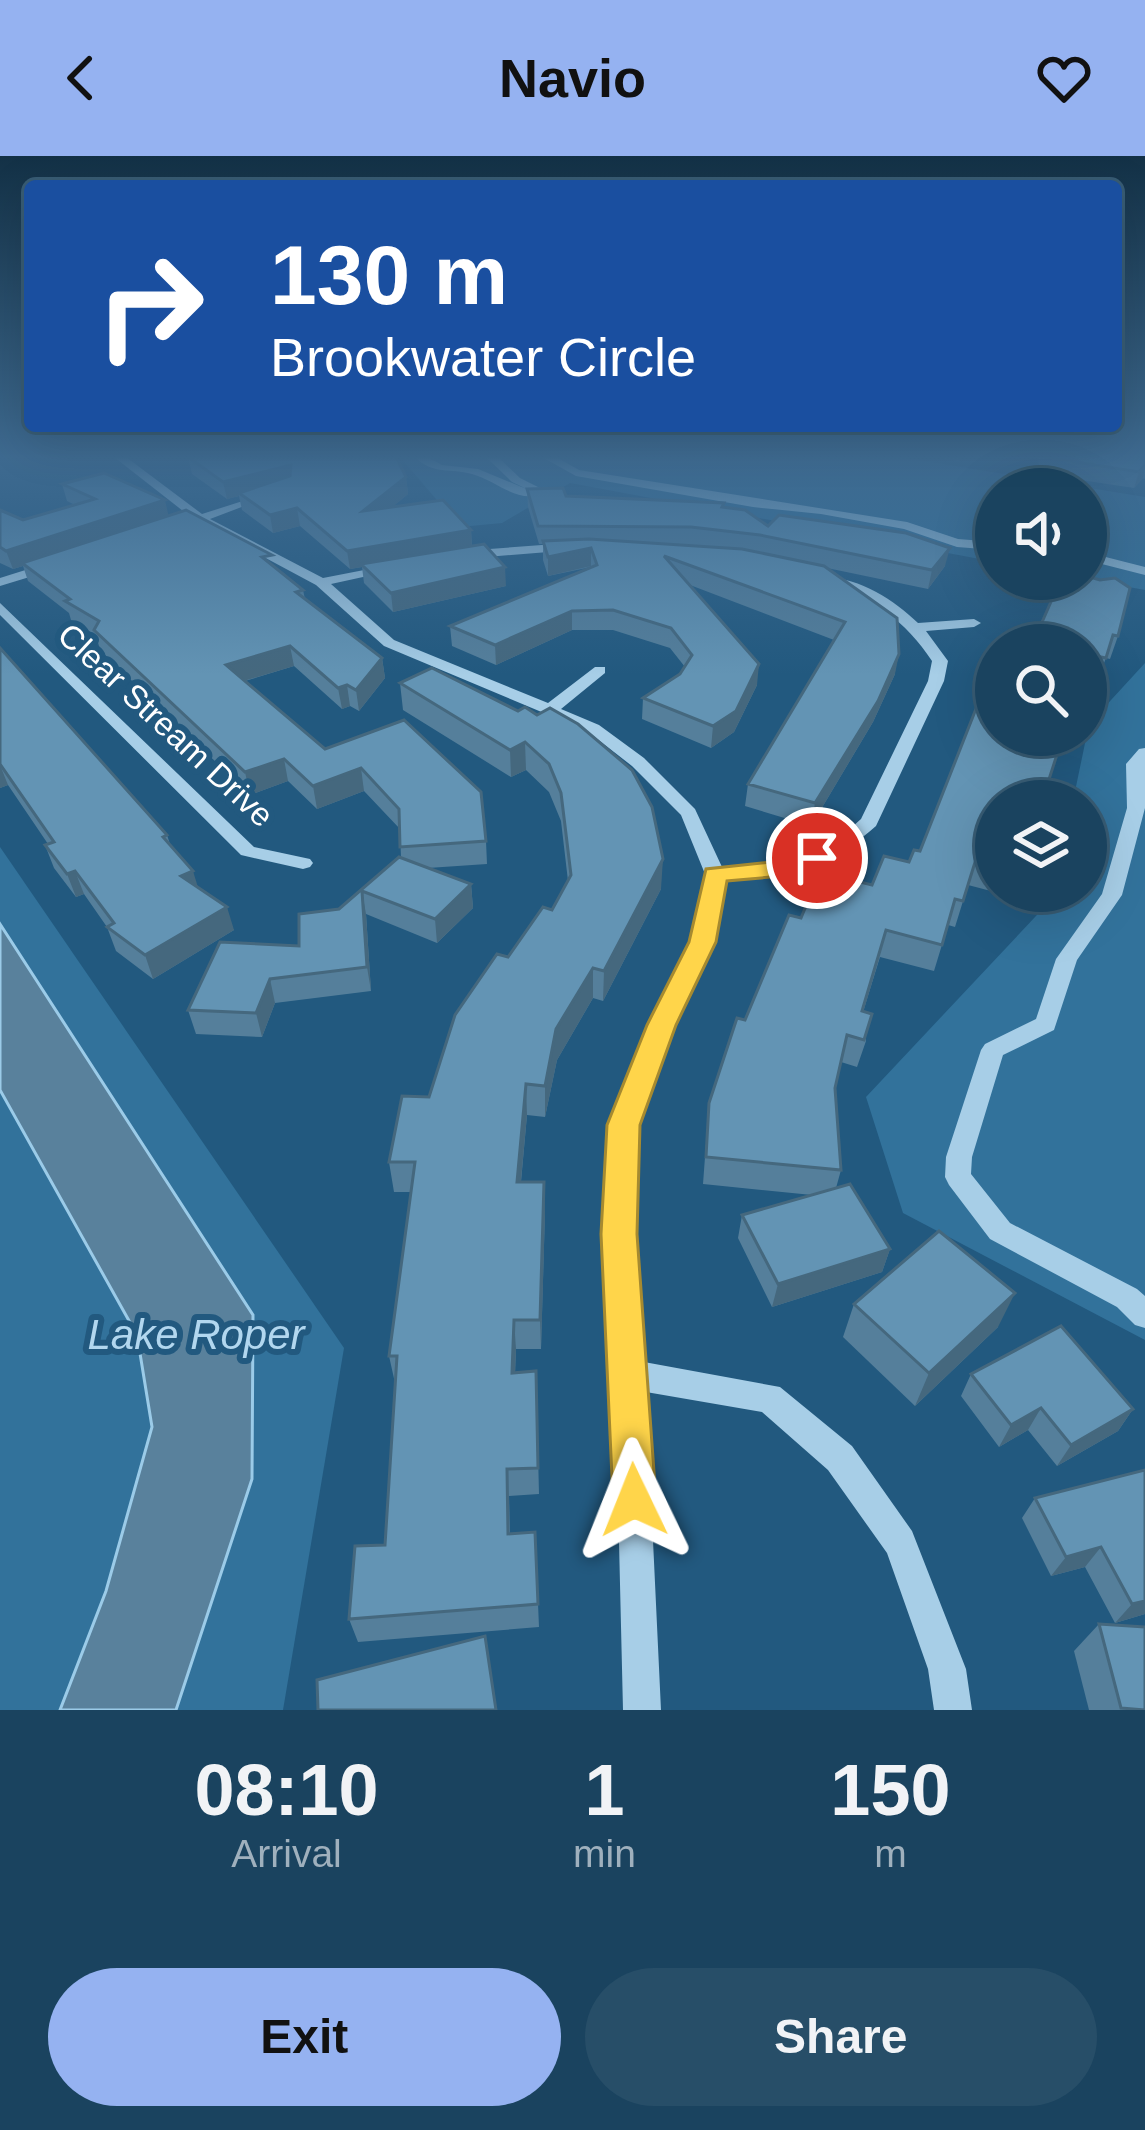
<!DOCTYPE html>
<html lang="en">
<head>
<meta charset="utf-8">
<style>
	:root { --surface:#1a435f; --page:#274e68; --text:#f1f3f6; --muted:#9fb0bd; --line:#385c74; --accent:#95b2f1 }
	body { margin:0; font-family:Arial,sans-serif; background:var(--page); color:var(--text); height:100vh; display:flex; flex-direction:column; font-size:45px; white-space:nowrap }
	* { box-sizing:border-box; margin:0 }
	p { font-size:39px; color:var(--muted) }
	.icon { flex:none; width:66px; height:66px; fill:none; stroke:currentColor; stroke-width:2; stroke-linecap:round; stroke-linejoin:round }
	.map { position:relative; height:1554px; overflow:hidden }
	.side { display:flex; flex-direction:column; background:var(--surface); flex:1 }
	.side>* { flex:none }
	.hud { position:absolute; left:24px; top:24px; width:1098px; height:252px; border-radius:12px; box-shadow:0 12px 48px #0002,0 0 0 3px var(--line); background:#1a4fa0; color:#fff; overflow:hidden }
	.fabs { position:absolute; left:975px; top:312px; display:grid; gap:24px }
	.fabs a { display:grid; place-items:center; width:132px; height:132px; border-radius:50%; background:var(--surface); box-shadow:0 12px 48px #0002,0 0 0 3px var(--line); font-size:60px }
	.pin { position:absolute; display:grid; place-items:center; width:102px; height:102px; color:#fff; margin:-51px; border:6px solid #fff; border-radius:50%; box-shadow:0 3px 12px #0007 }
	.me { position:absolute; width:132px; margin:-66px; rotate:358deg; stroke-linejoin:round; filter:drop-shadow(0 0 9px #0008) }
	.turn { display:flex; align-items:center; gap:42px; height:252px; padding:0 48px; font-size:54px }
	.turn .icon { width:156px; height:156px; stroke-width:2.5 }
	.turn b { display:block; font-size:84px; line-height:102px }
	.eta { display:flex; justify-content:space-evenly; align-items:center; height:204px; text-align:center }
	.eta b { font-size:72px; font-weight:700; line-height:84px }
	.cta { display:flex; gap:24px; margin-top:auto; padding:24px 48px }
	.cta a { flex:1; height:138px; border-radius:72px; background:var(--accent); color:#111; font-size:48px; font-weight:700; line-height:138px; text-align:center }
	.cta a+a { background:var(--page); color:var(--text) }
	header { display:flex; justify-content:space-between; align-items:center; height:156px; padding:0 48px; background:var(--accent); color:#111; font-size:54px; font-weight:700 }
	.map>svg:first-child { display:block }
	.green { fill:#32729b }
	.water { fill:#59819c; stroke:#9bcbe8; stroke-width:3 }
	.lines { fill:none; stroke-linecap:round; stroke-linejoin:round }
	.minor { fill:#a7cee7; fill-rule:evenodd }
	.wall { fill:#557f9b }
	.shaded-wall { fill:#45687e }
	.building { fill:#6394b4; stroke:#45687e; stroke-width:3 }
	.route { fill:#ffd54a; stroke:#a68a30; stroke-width:3 }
	.labels { text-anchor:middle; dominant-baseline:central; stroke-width:12; stroke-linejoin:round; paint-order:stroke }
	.street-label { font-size:33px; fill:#fff; stroke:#22597f }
	.near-water-label { font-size:42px; font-style:italic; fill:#b2d7ef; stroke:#22597f }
</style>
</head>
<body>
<header><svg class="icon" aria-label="back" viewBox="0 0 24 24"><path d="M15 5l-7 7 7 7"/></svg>Navio<svg class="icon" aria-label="heart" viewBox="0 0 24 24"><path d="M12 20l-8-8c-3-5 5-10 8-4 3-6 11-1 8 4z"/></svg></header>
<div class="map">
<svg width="1145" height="1554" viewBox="0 0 1145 1554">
	<rect width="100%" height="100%" fill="#22597f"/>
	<g class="green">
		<path d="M400,301H900L1145,341V434L1085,423L1086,333H996V406L570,327L502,367L460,371Z"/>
		<path d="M1145,507V1184L903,1057L866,941L1051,744L1053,735H1086V645H1073L1089,568Z"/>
		<path d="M0,691L344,1192L283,1554H0Z"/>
	</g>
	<path class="water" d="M0,768L253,1159L252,1323L176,1554H60L106,1435L152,1271L137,1179L0,934Z"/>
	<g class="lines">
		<g class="minor">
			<path d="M114,301H126L202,358L268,337V341L210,363L323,422L395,408V414L331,428L394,484L548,547L595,511H605V517L561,553L599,569L644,602L695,653L722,711C775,707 821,700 861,663L928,525L932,505C906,465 872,441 826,427V421C860,422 894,444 918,467L974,463L981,467L974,471L926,475L948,505L944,525L876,670C832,710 781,718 724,723L713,786L673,869L637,969L633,1079L644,1206L780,1231L852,1290L912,1375L966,1513L972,1554H934L928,1513L887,1397L828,1314L762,1256L646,1236L661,1554H623L615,1218L605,1079L611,969L649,869L691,786L705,718L681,659L632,610L587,575L384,490L316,429L200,367L188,369L186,366L192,362Z"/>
			<path d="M415,301H427L442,309L478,313L529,334L512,326L486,301H498L520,322L548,336C518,350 500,326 472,318C450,312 433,319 415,301Z"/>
			<path d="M542,301H556L579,314L907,366L958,383L996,386V394L957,391L904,373L821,358L753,351L576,320Z"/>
			<path d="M569,387L573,388V394L462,403L456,399L462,395Z"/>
			<path d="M1086,396L1145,411V419L1086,404Z"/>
			<path d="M54,405L60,409L59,412L0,430V422Z"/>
			<path d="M0,447L254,691L310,703L313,707L310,711L303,713L241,699L0,459Z"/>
			<path d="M1145,592V652L1122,739L1077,804L1054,874L1003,899L972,1001L971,1018L1010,1067L1137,1133L1145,1140V1172L1135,1169L1117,1151L990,1083L949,1029L945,1021L946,1001L981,894L985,888L1036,863L1056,803L1102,738L1127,652L1126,608L1139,593Z"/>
		</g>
	</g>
	<g class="wall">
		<path d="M188,301L406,321L408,338L392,351L471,374L472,390L506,430L393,456L364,427L362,411L350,413L300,370L273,377L242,354L239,340L227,343L192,318Z"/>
		<path d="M934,301H961L959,305Z"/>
		<path d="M1037,301H1145V323L1143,322L1134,332L1041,318Z"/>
		<path d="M62,328L168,360L274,411L303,434L305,443L382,502L385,522L359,555L350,550L342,553L294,510L245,525L325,593L486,685L487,708L428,712L471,728L473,752L437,787L366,758L371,835L275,847L262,881L196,878L188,854L299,790L339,753L401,702L400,673L364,635L317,653L288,625L250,639L100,494L96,479L71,464L69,457L28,425L23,410L13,413L0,407V354L23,364L75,349L67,345Z"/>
		<path d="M527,333L566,340L724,351L768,370L945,410L928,433L827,412L895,518L873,566L811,670L745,650L748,628L834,484L690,429L757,529L734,576L711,592L642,563L643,542L680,518L685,511L670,492L613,474H572L496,509L452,490L450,470L591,411L548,420L543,404V388H539L528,351Z"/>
		<path d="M1061,423L1118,480L1110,503L1106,502L1097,525L1086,523V489Z"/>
		<path d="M0,492L167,679L170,688L198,731L234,774L153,823L116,795L107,771L84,738L76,741L54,712L45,689L48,688L8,629L0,632Z"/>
		<path d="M400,527L518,555L661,733L603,845L593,842L557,904L545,961L527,959L521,1026L545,1056L541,1193H516L515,1217L536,1215L539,1338L509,1340L510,1377L535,1376L539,1471L358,1486L349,1463L385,1389L395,1227L389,1200L411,1036H394L389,1006L429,941L508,801L552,754L568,725L561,665L549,636L526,614L511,621L403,554Z"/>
		<path d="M996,645V735H1012L1010,740L968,729L955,771L948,769L934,815L880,801L863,856L866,885L857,911L841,906L835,932L841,1014L836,1032L890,1093L882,1116L772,1151L738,1082L742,1059L812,1039L703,1028L709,947L745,864L801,762L872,729L909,706L920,695Z"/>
		<path d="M854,1148L998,1171L915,1250L843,1181Z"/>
		<path d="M971,1218L1133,1253L1118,1275L1057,1310L1028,1274L999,1291L961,1240Z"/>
		<path d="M1145,1314V1458L1115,1467L1085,1411L1051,1420L1022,1362L1035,1342Z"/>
		<path d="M1099,1468L1145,1554H1089L1074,1495Z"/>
	</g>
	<g class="shaded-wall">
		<path d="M291,309L294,325L239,337V340L227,343L223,326Z"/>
		<path d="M1145,309L1143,322L1134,332L1139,316Z"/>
		<path d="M406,321L408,338L366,373L363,355Z"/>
		<path d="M165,344L169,362L22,407L23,410L13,413L6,395Z"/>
		<path d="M297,352L300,370L273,377L270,359Z"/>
		<path d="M471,374L472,392L361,408L362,411L350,413L347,395Z"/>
		<path d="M591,392V410L548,420V401Z"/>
		<path d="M950,392L945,410L928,433L932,414Z"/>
		<path d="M505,411L506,430L393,456L391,437Z"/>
		<path d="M572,455V474L496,509L495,489Z"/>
		<path d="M290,490L294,510L230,529L226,509Z"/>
		<path d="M899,498L895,518L873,566L811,670L815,647Z"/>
		<path d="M382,502L385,522L359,555L356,534Z"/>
		<path d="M759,508L757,529L734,576L711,592L713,570Z"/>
		<path d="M347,529L350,550L342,553L338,532Z"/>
		<path d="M525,586L526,614L511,621L510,594Z"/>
		<path d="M284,603L288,625L250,639L245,616Z"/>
		<path d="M0,609L8,629L0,632Z"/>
		<path d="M361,612L364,635L317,653L313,630Z"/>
		<path d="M663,703L661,733L603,845L604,815Z"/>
		<path d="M75,715L84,738L76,741L67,718Z"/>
		<path d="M193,715L200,738L181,720Z"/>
		<path d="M471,728L473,752L437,787L435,763Z"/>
		<path d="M362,735L366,758L371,835L367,811Z"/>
		<path d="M227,751L234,774L153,823L145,799Z"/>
		<path d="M593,812V842L557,904L545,961V930L556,873Z"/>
		<path d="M270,823L275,847L262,881L256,857Z"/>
		<path d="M526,928L527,959L518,1056L517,1026Z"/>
		<path d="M544,1026L545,1056L541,1193L540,1164Z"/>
		<path d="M890,1093L882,1116L772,1151L778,1128Z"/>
		<path d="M1015,1137L998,1171L915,1250L929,1217Z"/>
		<path d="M514,1164L516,1193L514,1245L512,1217Z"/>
		<path d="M1041,1252L1028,1274L999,1291L1011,1269Z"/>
		<path d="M1133,1253L1118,1275L1057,1310L1071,1289Z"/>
		<path d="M1101,1391L1085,1411L1051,1420L1066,1401Z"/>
		<path d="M1145,1445V1458L1115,1467L1132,1448Z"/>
	</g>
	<g class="building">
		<path d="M188,301H396L406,321L363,355L443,344L471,374L347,395L297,352L270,359L239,337L290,320L291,309L223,326Z"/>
		<path d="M1045,301H1145V309L1139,316Z"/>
		<path d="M104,317L165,344L6,395L0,391V354L23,364L95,343L62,328Z"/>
		<path d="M563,332L566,340L724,347L722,351L745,354L768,370L779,359L906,377L950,392L932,414L760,379L691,371L538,370L527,333Z"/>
		<path d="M186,354L272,399L262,401L303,434L296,436L382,502L356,534L347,529L338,532L290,490L226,509L325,593L404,564L481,636L486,685L400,691L399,653L361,612L313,630L284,603L245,616L94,474L99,465L65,445L70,443L22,407Z"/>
		<path d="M589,383L742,393L824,410L897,462L899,498L878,545L815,647L748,628L845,466L664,400L759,508L736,555L713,570L643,542L680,518L692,499L671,472L613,454L572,455L495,489L450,470L597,409L591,392L548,401L543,385Z"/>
		<path d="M484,388L505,411L391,437L361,408Z"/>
		<path d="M1086,420L1100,424L1115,422L1130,432L1118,480L1113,479L1106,502L1086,498V489H1032L1061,423H1086Z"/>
		<path d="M0,492L167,679L163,681L193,715L181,720L227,751L145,799L107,771L114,767L75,715L67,718L45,689L54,686L0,608Z"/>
		<path d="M996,502V579H1055L1054,581L1062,583L1042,645H996V708L976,703L963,745L955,743L942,789L886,774L862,855L872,858L864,884L847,879L835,932L841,1014L706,1001L709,947L737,862L745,864L789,759L801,762L820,716L872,729L884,700L909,706L914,694L920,695Z"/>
		<path d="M432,512L518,555L525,551L537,559L550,552L578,568L632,614L652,651L663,703L604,815L593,812L556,873L545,930L526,928L517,1026H544L540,1164H514L512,1217L536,1215L538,1312L507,1313L508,1378L535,1376L538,1448L349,1463L355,1390L385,1389L397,1200H389L415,1006H389L402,940L429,941L455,859L497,798L508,801L543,751L552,754L571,719L561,637L549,608L525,586L510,594L400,527Z"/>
		<path d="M399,701L471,728L435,763L362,735L367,811L270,823L256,857L188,854L220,786L299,790V758L339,753Z"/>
		<path d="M850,1028L890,1093L778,1128L742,1059Z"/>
		<path d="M939,1075L1015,1137L929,1217L854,1148Z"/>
		<path d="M1061,1170L1133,1253L1071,1289L1041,1252L1011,1269L971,1218Z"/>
		<path d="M1145,1314V1445L1132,1448L1101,1391L1066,1401L1035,1342Z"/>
		<path d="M1099,1468L1145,1471V1554L1121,1552Z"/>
		<path d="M485,1480L496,1554H318L317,1524Z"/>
	</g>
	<linearGradient id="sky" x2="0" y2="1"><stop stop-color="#133146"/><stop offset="0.58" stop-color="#3e6a90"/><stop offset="1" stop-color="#3e6a90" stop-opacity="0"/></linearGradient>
	<rect width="1145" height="519" fill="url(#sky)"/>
	<path class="route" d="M817,694L829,702L826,707L782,720L727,725L716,786L676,869L640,969L637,1078L656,1344L650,1359L634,1365L619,1359L613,1344L601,1078L607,969L647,869L689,786L706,713L780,705Z"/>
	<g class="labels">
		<g class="street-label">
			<text transform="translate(166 569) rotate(43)">Clear Stream Drive</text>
		</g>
		<g class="near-water-label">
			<text x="196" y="1178">Lake Roper</text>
		</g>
	</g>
</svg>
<div class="fabs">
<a><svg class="icon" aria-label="sound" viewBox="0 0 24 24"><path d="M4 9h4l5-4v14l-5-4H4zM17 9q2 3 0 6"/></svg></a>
<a><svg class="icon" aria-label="search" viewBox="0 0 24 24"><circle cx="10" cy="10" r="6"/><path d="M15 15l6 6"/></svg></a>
<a><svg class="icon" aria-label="layers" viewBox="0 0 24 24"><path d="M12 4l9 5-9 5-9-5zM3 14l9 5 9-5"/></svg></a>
</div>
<div class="pin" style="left:817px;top:702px;background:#d93025"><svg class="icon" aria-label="arrive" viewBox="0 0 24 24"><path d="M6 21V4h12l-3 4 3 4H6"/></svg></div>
<svg class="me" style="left:634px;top:1344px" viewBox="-20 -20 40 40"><path d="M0-17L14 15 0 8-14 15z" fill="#ffd54a" stroke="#fff" stroke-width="4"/></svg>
<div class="hud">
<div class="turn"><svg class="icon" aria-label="right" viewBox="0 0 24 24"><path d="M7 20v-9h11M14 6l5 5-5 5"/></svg><div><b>130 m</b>Brookwater Circle</div></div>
</div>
</div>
<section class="side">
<div class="eta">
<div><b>08:10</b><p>Arrival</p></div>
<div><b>1</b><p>min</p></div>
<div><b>150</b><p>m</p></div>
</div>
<div class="cta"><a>Exit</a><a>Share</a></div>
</section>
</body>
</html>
